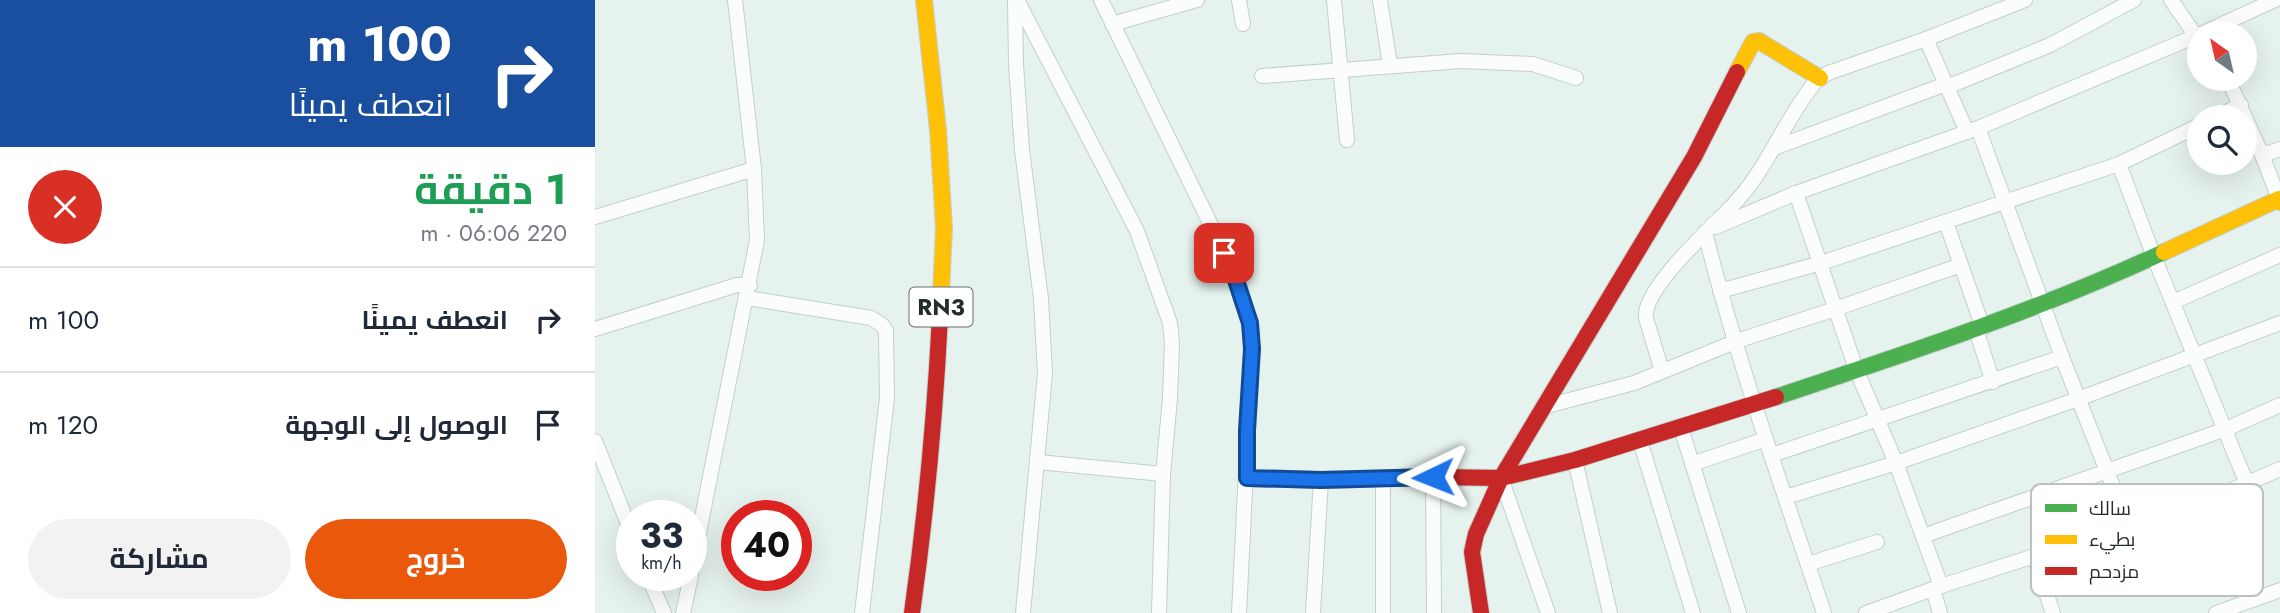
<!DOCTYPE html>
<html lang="ar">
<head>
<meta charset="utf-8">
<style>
	:root { --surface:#fff; --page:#f2f2f3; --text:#1f2937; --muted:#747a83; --line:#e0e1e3; --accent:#ea580c }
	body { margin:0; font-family:Jost,Cairo,sans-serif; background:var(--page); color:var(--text); direction:rtl; height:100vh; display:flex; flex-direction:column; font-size:26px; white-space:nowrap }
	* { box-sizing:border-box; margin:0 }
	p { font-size:23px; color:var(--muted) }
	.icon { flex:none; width:38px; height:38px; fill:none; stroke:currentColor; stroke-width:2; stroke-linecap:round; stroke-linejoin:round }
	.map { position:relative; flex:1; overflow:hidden; direction:ltr }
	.details { display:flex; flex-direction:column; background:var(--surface); width:595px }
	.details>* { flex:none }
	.top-card { background:#1a4fa0; color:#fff; overflow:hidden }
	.needle { width:46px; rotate:326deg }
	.controls { position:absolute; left:1592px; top:21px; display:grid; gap:14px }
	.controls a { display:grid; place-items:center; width:70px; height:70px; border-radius:50%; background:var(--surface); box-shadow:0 7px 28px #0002; font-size:35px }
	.speed { position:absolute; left:21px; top:500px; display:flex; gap:14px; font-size:35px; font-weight:700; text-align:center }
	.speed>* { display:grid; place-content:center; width:91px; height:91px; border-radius:50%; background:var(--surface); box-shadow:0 7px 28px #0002; line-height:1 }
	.speed small { font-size:18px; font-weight:400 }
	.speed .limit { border:10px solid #d22; background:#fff; color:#111 }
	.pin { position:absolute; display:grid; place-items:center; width:60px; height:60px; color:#fff; margin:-30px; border-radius:14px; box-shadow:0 4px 10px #0006 }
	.me { position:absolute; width:77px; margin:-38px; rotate:268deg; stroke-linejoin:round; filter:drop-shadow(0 0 5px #0008) }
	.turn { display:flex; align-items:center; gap:24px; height:147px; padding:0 28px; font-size:32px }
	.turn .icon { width:91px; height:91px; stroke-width:2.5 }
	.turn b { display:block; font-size:49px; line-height:60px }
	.round { display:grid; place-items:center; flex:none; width:74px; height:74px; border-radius:37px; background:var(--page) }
	.overview { display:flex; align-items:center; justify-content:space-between; height:119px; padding:0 28px }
	h1 { font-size:42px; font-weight:700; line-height:52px; color:#1e9e55 }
	.action { display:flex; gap:14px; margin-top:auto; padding:14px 28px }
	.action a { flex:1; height:80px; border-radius:42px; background:var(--accent); color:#fff; font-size:28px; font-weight:700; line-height:80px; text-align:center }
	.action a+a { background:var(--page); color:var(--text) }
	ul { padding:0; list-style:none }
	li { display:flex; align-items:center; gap:21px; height:105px; padding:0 28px; border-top:2px solid var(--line) }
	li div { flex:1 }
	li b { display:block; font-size:26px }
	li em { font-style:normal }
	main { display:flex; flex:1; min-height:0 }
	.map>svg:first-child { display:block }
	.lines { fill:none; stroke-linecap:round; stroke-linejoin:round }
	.street-casing { stroke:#c4cfcb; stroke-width:16 }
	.fast-casing { stroke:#c4cfcb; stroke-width:18 }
	.slow-casing { stroke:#c4cfcb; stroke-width:18 }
	.jam-casing { stroke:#c4cfcb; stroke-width:18 }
	.street { stroke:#fbfdfc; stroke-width:14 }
	.fast { stroke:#4caf50; stroke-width:16 }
	.slow { stroke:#ffc107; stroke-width:16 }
	.jam { stroke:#c62828; stroke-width:16 }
	.route-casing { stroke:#114b97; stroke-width:18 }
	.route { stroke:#1a73e8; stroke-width:12 }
	.labels { text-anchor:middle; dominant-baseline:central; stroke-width:7; stroke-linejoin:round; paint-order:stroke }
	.shield { fill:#fff; stroke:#666c6a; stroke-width:2 }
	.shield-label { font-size:23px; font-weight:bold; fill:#242d2a }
	.key { fill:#fff; stroke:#bdc0bf; stroke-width:2 }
	.key-label { font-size:19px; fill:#242d2a }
</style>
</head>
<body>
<main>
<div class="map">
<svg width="1685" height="613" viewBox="0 0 1685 613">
	<rect width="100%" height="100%" fill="#e6f2ee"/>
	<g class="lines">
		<defs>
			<g id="street">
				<path d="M422,0L542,231L575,323L577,343L575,399L568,474L564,613"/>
				<path d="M506,0L637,268L655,323L657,349L644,613"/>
				<path d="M644,0L648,24"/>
				<path d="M739,0L752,140"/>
				<path d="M785,0L795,65"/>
				<path d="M1576,0L1601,36L1605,34"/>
				<path d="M420,1L421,65L427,150L446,299L450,373L428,613"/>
				<path d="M517,24L602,0"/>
				<path d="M1608,33L1680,0"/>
				<path d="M1331,39L1372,132"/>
				<path d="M667,76L866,61L938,64L981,78"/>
				<path d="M1633,79L1667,155L1684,199"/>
				<path d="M1352,87L1455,45L1539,0"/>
				<path d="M1620,117L1646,105"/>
				<path d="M1383,128L1467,357L1534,527"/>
				<path d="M1179,148L1351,84"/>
				<path d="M1667,155L1685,149"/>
				<path d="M1524,164L1559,257L1652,484"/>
				<path d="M1201,193L1261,369L1301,463L1346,586"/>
				<path d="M0,217L159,169"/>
				<path d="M1351,222L1388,328"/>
				<path d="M1121,227L1201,193L1383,128L1601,36"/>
				<path d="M1110,232C1142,361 1187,487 1229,613"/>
				<path d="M1125,291L1226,263L1524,164L1605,125"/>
				<path d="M152,298L276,318L287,325L291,331L292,398L267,613"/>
				<path d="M1578,302L1685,255"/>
				<path d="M0,329L142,285H155"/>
				<path d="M1381,330L1398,382"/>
				<path d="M1067,371L1051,318C1047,289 1117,227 1137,206C1173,169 1189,120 1221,81L1233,73L1331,39L1430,0"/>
				<path d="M948,407L1039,383L1142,341L1240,309L1366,265"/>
				<path d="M1086,428L1144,613"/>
				<path d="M0,441L37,534"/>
				<path d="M1045,441L1098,613"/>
				<path d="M1177,455L1467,357"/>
				<path d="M980,460L1015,613"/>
				<path d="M443,462L568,474"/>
				<path d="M1097,464L1171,439"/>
				<path d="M838,477L839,613"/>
				<path d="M906,478L953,613"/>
				<path d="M1191,497L1301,463L1483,399L1685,323"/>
				<path d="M1328,536L1631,429L1685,405"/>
				<path d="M1439,557L1458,613"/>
				<path d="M1213,564L1282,542"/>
				<path d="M96,573L162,240L159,169L140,0"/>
				<path d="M53,576L69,613"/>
				<path d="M1338,589L1345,613"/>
				<path d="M88,613L96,576"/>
				<path d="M718,613L726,480"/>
				<path d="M788,613V479"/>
				<path d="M1271,613L1346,586L1616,499L1685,469"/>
				<path d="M1621,613L1685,590"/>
			</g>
			<path id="fast" d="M1181,397C1313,353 1442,311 1569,252"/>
			<g id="slow">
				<path d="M329,0L343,130L349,228L345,316"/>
				<path d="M1142,72L1158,42L1164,41L1225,78"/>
				<path d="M1569,252L1684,199L1685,202"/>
			</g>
			<g id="jam">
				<path d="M652,478L726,480L838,477L906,478L980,460L1181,397"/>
				<path d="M317,613C331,514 340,416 345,316"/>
				<path d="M886,613L877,552L881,534L906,478L1099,157L1142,72"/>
			</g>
		</defs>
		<use href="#street" class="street-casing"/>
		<use href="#fast" class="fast-casing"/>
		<use href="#slow" class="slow-casing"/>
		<use href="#jam" class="jam-casing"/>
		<use href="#street" class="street"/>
		<use href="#fast" class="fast"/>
		<use href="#slow" class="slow"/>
		<use href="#jam" class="jam"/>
	</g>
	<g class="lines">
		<defs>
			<path id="route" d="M629,253L637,268L655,323L657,349L652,430V478L726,480L838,477"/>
		</defs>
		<use href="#route" class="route-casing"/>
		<use href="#route" class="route"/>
	</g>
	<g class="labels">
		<rect class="shield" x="314.5" y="287.5" width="63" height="39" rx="5"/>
		<g class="shield-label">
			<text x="346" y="307">RN3</text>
		</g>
	</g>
	<rect x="1436" y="484" width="232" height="112" rx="10" class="key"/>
	<rect x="1450" y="504" width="32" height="8" fill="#4caf50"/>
	<rect x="1450" y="535" width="32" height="9" fill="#ffc107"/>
	<rect x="1450" y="567" width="32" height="8" fill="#c62828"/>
	<g class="key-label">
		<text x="1494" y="515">سالك</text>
		<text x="1494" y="546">بطيء</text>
		<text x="1494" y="578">مزدحم</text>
	</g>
</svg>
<div class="controls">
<a><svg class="needle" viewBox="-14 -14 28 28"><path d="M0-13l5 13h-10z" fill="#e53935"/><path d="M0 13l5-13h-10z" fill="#747a83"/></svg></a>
<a><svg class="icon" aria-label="search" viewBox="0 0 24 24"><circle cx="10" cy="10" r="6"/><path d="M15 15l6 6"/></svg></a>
</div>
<div class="speed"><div>33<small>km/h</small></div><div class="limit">40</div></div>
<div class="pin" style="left:629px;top:253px;background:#d93025"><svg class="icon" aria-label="arrive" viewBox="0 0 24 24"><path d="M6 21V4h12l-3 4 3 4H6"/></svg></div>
<svg class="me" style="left:838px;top:477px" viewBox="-20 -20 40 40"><path d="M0-17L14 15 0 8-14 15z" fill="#1a73e8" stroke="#fff" stroke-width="4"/></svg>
</div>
<section class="details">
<div class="top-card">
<div class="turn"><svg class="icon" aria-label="right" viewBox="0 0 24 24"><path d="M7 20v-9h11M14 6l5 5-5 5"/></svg><div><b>100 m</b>انعطف يمينًا</div></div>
</div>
<div class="overview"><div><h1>1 دقيقة</h1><p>220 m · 06:06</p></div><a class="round" style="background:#d93025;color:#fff"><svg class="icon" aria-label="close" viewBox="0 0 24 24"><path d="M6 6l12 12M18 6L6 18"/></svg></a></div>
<ul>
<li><svg class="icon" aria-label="right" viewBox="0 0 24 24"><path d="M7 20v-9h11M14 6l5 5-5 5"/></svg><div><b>انعطف يمينًا</b></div><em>100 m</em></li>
<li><svg class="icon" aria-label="arrive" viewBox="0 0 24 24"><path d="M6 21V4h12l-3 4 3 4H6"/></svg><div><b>الوصول إلى الوجهة</b></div><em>120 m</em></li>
</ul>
<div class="action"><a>خروج</a><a>مشاركة</a></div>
</section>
</main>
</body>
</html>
